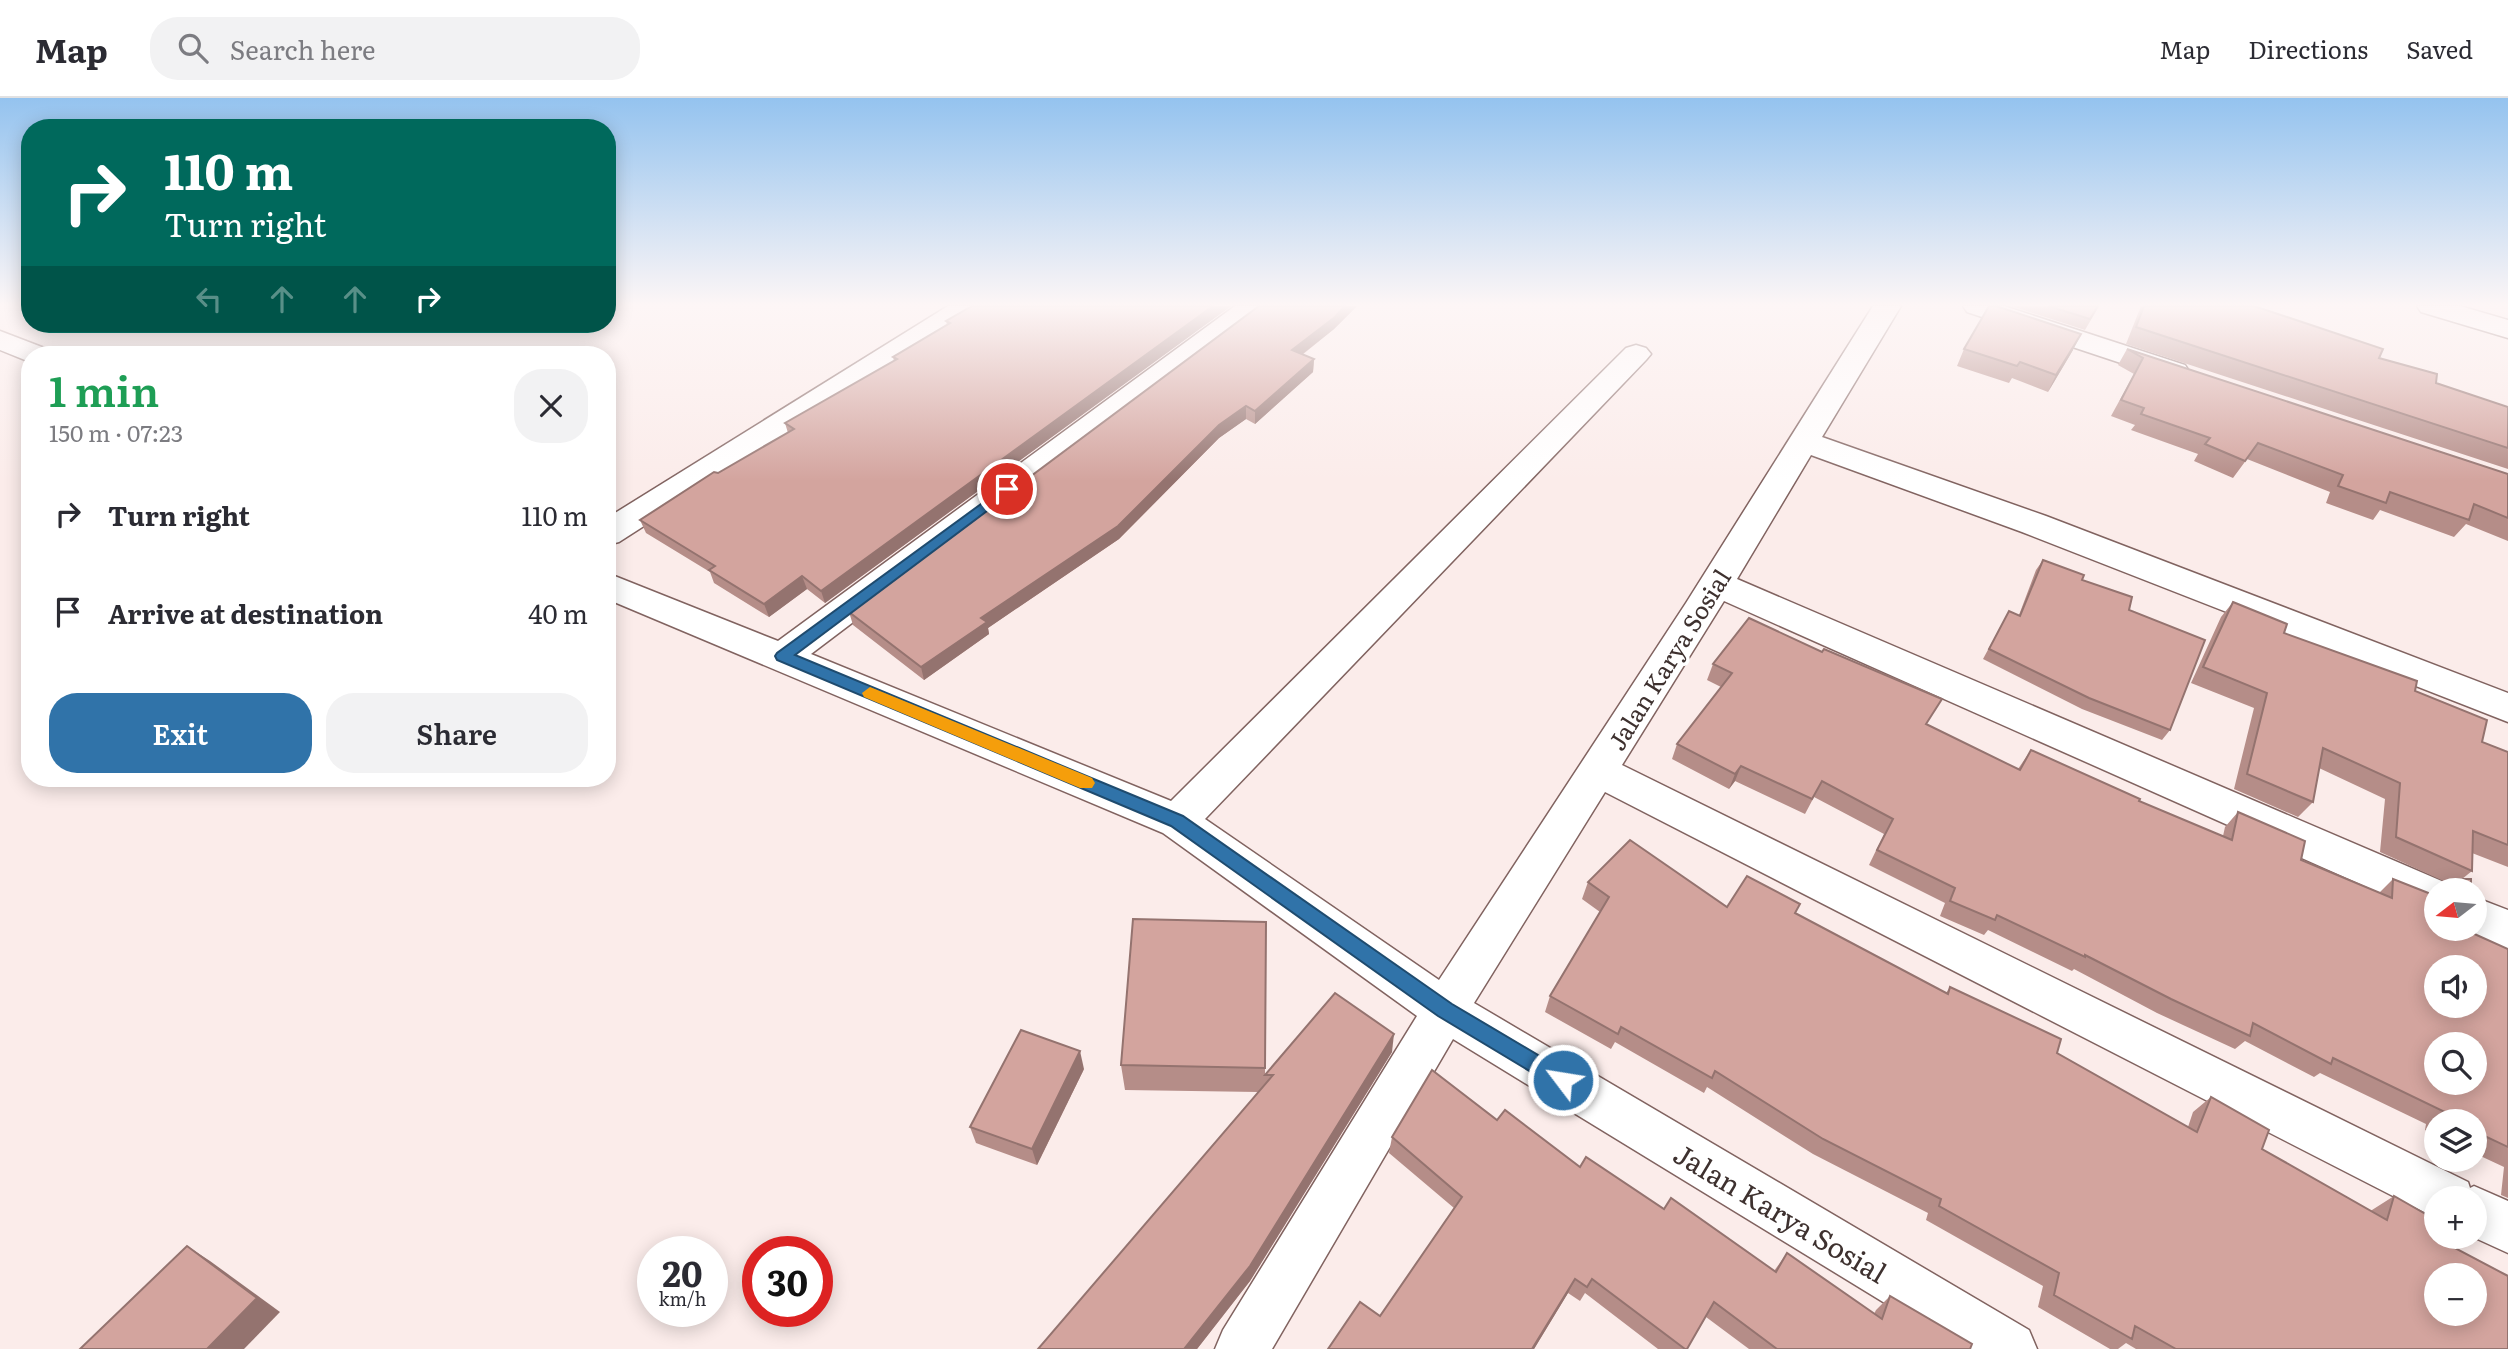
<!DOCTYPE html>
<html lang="en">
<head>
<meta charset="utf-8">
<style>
	:root { --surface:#fff; --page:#f2f2f3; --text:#2b2b33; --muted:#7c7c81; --line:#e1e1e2; --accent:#3073a9 }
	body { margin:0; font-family:Literata,serif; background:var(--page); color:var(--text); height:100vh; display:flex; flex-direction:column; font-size:26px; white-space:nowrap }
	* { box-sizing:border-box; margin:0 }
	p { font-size:23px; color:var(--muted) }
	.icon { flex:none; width:38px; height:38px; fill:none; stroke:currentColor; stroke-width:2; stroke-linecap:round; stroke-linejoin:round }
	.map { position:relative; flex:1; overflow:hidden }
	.details { position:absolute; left:21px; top:248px; width:595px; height:441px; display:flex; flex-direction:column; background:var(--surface); border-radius:28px; box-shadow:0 4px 18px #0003 }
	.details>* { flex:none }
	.banner { position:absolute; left:21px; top:21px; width:595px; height:214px; border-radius:28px; box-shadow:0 4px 18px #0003; background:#00695c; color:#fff; overflow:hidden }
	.needle { width:46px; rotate:254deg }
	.fabs { position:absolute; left:2424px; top:780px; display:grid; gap:14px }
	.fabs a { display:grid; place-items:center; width:63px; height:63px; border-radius:50%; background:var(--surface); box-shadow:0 4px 18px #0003; font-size:35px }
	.speed { position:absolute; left:637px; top:1138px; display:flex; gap:14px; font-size:35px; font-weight:700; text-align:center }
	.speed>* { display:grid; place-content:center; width:91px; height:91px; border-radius:50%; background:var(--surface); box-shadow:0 4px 18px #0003; line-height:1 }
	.speed small { font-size:18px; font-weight:400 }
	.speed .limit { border:10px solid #d22; background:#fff; color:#111 }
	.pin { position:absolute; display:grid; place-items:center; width:60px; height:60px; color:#fff; margin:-30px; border:4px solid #fff; border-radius:50%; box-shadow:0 2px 7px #0007 }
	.me { position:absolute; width:77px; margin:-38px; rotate:301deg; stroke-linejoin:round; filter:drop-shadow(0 0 5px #0008) }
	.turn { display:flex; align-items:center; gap:24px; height:147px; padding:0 28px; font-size:32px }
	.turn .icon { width:91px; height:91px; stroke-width:2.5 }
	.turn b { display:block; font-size:49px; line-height:60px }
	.lanes { display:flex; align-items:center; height:66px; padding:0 28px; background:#0003; justify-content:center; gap:35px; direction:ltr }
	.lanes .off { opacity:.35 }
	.round { display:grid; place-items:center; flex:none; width:74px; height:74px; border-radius:28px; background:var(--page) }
	.overview { display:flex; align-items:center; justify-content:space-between; height:119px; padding:0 28px }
	h1 { font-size:42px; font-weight:600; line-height:52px; color:#1e9e55 }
	.primary-button { display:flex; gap:14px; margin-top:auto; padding:14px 28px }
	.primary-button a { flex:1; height:80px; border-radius:28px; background:var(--accent); color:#fff; font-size:28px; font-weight:600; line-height:80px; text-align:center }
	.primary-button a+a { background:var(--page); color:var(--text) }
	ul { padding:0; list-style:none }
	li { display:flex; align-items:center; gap:21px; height:98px; padding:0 28px }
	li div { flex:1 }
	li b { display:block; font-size:26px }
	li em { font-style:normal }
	header { display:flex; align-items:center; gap:42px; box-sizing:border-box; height:98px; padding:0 35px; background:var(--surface); border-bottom:2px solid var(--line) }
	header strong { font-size:33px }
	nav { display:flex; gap:38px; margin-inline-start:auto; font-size:24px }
	.search { width:490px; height:63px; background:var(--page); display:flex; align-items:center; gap:18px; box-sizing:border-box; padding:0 24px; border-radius:28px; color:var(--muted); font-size:26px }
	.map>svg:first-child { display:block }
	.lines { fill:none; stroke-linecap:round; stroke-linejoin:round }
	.street-casing { stroke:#816360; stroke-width:3 }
	.street { fill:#fff; fill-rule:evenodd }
	.wall { fill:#b58d88 }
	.shaded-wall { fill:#94736f }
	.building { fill:#d3a49e; stroke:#94736f; stroke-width:2; fill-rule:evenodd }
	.route { fill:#3073a9; stroke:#1f4b6e; stroke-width:2 }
	.slow { fill:#f59e0b }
	.labels { text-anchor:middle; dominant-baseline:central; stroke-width:7; stroke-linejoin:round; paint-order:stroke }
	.street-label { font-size:24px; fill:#3e312f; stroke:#fff }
	.near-street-label { font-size:28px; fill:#3e312f; stroke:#fff }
</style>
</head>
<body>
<header>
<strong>Map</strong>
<div class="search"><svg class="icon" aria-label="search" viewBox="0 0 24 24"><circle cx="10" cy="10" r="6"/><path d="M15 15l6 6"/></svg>Search here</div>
<nav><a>Map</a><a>Directions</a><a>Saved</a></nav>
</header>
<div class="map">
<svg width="2508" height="1251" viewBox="0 0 2508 1251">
	<rect width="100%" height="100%" fill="#fbecea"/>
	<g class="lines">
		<defs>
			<g id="street">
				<path d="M948,208H981L977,214L619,444L607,447V420Z"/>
				<path d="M1235,208H1267L1263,214L811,556L1171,703L1626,250L1636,247L1646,250L1651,256L1646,262L1205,721L1439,882L1686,505L1873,208H1901L1822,339L2046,418L2508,595V624L2022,434L1811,357L1737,481L2451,787L2454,793H2436V818L2421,813L1724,503L1622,667L2468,1084L2470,1090L2474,1088L2508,1103V1155L2473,1139L2474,1101H2436V1120L2432,1118L1605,694L1474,905L2029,1232L2037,1251H1960L1453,941L1272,1251H1215L1223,1232L1417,918L1163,735L607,501V475L778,543Z"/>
				<path d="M1963,208H2004L2185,267L2189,273L2185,279L2174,282L2163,279L1967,214Z"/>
				<path d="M2417,208H2460L2508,222V240L2421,214Z"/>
				<path d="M0,233L47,251L52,257H30V264L0,252Z"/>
				<path d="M2474,799L2508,812V851L2462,831H2474Z"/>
			</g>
		</defs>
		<use href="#street" class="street-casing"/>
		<use href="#street" class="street"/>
	</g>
	<g class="wall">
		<path d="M972,208H1231L825,505L807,491L769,519L714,485L710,474L646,435L640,422L718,375L788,335L785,325L894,263L893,259L947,227L946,223Z"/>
		<path d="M1259,208H1357L1334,231L1302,257L1314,261L1313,274L1255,326L1246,321L1219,340L1119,441L988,530L989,536L924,582L853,527L849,514Z"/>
		<path d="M2011,208H2099L2085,232Z"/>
		<path d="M2141,208H2254L2379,260L2436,285L2508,309V371L2126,246Z"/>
		<path d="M1964,251L2073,252L2048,294L2012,280L2009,285L1957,268Z"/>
		<path d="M2127,251L2508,376V443L2466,426L2454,439L2380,412L2373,422L2326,405L2330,394L2247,361L2233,380L2194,363L2198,356L2131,332L2135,327L2111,318L2134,276L2118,267Z"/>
		<path d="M2043,462L2082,482L2129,512L2170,632L2162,642L2082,611L1983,561L2003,524L2019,517L2036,472Z"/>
		<path d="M2233,504L2284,535L2415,593L2482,644L2508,654V769L2472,755V773L2462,781L2471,793H2442L2450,786L2380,754L2385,701L2319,670L2313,704L2298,719L2234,691L2254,610L2191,585L2221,519Z"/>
		<path d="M1713,566L1927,627L2018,671L2031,652L2139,703L2223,738L2225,729L2238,714L2301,762L2379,795L2393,781L2470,834L2508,851V1100L2501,1097L2504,1069L2474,1055V1024H2436V1038L2425,1032L2426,1026L2320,975L2314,979L2245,943L2235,951L2157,915L2074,871L2072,873L1988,832L1984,837L1940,818L1945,805L1869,767L1884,736L1814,699L1805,716L1735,683L1729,691L1672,661L1677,646L1721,589L1707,582Z"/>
		<path d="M1588,784L1727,809L1795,815L1946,895L1950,889L2057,955L2188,1029L2193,1014L2211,999L2262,1051L2371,1113L2372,1112L2394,1098L2451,1148L2508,1251H2136L2126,1245L2118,1251H2110L2038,1209L2043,1188L1926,1122L1928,1115L1813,1056L1707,989L1704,995L1615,944L1611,951L1545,914L1550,898L1600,814L1582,801Z"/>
		<path d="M1266,824L1265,977L1392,954L1250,1183L1197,1251H1038L1258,994L1125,992L1121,967Z"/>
		<path d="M1084,971L1037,1067L976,1045L970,1029Z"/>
		<path d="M1497,1022L1580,1069L1664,1111L1774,1173L1787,1155L1874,1216L1876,1212L1890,1198L1970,1251H1749L1706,1219L1687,1251H1658L1585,1195L1580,1203L1568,1195L1534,1251H1328L1380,1218L1454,1110L1389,1055L1392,1039Z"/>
	</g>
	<g class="shaded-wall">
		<path d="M1213,208H1231L825,505L821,493Z"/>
		<path d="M1345,208H1357L1334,231L1291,265L1292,252Z"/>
		<path d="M2081,236L2073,252L2048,294L2056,277Z"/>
		<path d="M1314,261L1313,274L1255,326V313Z"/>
		<path d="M1246,308V321L1219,340L1119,441L988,530L989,536L924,582L921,569L1219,327Z"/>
		<path d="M802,478L807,491L769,519L764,506Z"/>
		<path d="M1741,668L1735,683L1729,691L1735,676Z"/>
		<path d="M1394,936L1392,954L1250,1183L1197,1251H1184Z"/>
		<path d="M1080,953L1084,971L1037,1067L1032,1051Z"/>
		<path d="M187,1148L210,1163L280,1214L244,1251H207Z"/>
		<path d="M1575,1181L1568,1195L1534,1251H1532Z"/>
	</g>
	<g class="building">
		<path d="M972,208H1213L821,493L802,478L764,506L709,472L715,468L640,422L714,374L718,375L794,331L785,325L897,261L893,259L950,225L946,223Z"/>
		<path d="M1259,208H1345L1335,219L1292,252L1314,261L1255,313L1246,308L1219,327L1118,428L981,520L987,524L921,569L849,514Z"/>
		<path d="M1989,208H1996L2081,236L2056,277L2020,264L2017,268L1964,251Z"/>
		<path d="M2048,208H2098L2090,221Z"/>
		<path d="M2144,208H2254L2383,251L2379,260L2437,276L2436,285L2508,309V350L2136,229Z"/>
		<path d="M2127,251L2508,376V420L2474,406L2469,422L2390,394L2386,405L2338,388L2343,377L2258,345L2245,363L2205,346L2210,340L2141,316L2144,310L2121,302L2143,260Z"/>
		<path d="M2043,462L2084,477L2082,482L2132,499L2129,512L2205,542L2170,632L2089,600L1989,551L2009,513L2020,518Z"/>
		<path d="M2233,504L2287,526L2284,535L2417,583L2415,593L2487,622L2482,644L2508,654V747L2473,733L2472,773L2396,739L2400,685L2323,650L2313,704L2247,676L2267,595L2203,569Z"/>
		<path d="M1749,520L1822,554L1824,551L1942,601L1926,626L2020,672L2031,652L2140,701L2139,703L2232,742L2238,714L2305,743L2301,762L2392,800L2393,781L2436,798V831H2470V834L2508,851V1049L2474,1033V1024H2453L2444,1019L2445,1014L2333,960L2331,966L2253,925L2250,938L2171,901L2085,857V859L1997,817L1995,822L1950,803L1955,790L1877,752L1893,721L1822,683L1812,701L1741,668L1735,676L1677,646L1732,575L1713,566ZM2436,870H2474V908H2436ZM2436,947H2474V985H2436Z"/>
		<path d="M1630,742L1727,809L1747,778L1800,806L1795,815L1948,896L1950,889L2061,941L2057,955L2197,1034L2211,999L2269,1032L2262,1051L2387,1122L2394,1098L2436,1122V1139H2453L2451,1148L2508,1178V1251H2176L2135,1228L2132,1241L2054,1197L2059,1175L1939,1108L1941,1101L1823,1041L1715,973L1712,980L1621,929L1618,936L1550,898L1609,799L1588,784ZM2436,1178H2474V1216H2436Z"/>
		<path d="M2456,781H2471V793H2455Z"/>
		<path d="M1133,821L1266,824L1265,970L1121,967Z"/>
		<path d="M1335,895L1394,936L1250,1168L1184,1251H1038L1273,977H1265Z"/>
		<path d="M1021,932L1080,953L1032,1051L970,1029Z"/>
		<path d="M1432,972L1497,1022L1505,1012L1580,1069L1586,1059L1664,1111L1671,1100L1776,1174L1787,1155L1882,1221L1890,1198L1972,1246L1970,1251H1777L1714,1204L1687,1251H1685L1592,1181L1587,1189L1575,1181L1532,1251H1328L1360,1204L1380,1218L1462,1099L1392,1039Z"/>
		<path d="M187,1148L257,1200L207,1251H80Z"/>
	</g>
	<linearGradient id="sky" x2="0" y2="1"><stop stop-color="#94c3ef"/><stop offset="0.54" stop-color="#fdf6f6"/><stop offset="1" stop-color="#fdf6f6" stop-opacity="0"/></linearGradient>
	<rect width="2508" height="383" fill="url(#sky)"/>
	<path class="route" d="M1007,387L1011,388V395L795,557L1183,718L1452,906L1570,976L1573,982L1570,989L1563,991L1556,989L1438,918L1171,728L777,562L775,558L777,555Z"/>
	<path class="slow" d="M870,589L1092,680L1095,685L1092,690H1080L864,599L862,595Z"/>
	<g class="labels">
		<g class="street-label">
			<text transform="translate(1668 561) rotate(-58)">Jalan Karya Sosial</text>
		</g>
		<g class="near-street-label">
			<text transform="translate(1781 1114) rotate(31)">Jalan Karya Sosial</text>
		</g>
	</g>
</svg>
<div class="fabs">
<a><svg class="needle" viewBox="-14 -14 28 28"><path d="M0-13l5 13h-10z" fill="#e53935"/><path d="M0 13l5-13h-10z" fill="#7c7c81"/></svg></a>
<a><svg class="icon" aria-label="sound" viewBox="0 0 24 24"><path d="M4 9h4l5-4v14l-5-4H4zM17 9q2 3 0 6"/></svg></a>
<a><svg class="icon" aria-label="search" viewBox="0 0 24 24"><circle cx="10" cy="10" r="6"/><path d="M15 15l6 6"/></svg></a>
<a><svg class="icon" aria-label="layers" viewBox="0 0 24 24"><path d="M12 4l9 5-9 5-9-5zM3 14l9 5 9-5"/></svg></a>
<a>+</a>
<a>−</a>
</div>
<div class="speed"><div>20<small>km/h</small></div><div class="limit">30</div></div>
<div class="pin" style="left:1007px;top:391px;background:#d93025"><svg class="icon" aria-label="arrive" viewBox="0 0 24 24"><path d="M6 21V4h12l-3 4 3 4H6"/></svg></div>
<svg class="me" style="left:1563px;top:982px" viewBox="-20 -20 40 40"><circle r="17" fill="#3073a9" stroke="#fff" stroke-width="3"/><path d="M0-11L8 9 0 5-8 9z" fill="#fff"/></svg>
<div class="banner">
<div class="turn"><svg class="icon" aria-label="right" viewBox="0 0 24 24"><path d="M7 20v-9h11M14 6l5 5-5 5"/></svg><div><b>110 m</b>Turn right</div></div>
<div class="lanes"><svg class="icon off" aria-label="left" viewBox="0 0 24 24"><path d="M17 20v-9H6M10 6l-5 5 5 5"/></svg><svg class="icon off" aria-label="ahead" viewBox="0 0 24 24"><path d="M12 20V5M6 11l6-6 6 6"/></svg><svg class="icon off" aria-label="ahead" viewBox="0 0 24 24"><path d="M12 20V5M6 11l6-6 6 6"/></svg><svg class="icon" aria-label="right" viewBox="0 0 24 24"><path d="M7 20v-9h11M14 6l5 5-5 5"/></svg></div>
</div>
<section class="details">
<div class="overview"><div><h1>1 min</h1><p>150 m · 07:23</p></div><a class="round"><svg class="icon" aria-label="close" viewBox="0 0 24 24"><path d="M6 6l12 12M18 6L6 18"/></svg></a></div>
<ul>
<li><svg class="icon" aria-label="right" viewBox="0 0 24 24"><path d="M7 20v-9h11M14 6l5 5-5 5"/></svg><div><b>Turn right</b></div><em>110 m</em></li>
<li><svg class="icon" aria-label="arrive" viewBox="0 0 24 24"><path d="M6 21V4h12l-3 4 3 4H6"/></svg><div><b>Arrive at destination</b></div><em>40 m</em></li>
</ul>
<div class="primary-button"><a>Exit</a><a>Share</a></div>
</section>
</div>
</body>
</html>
